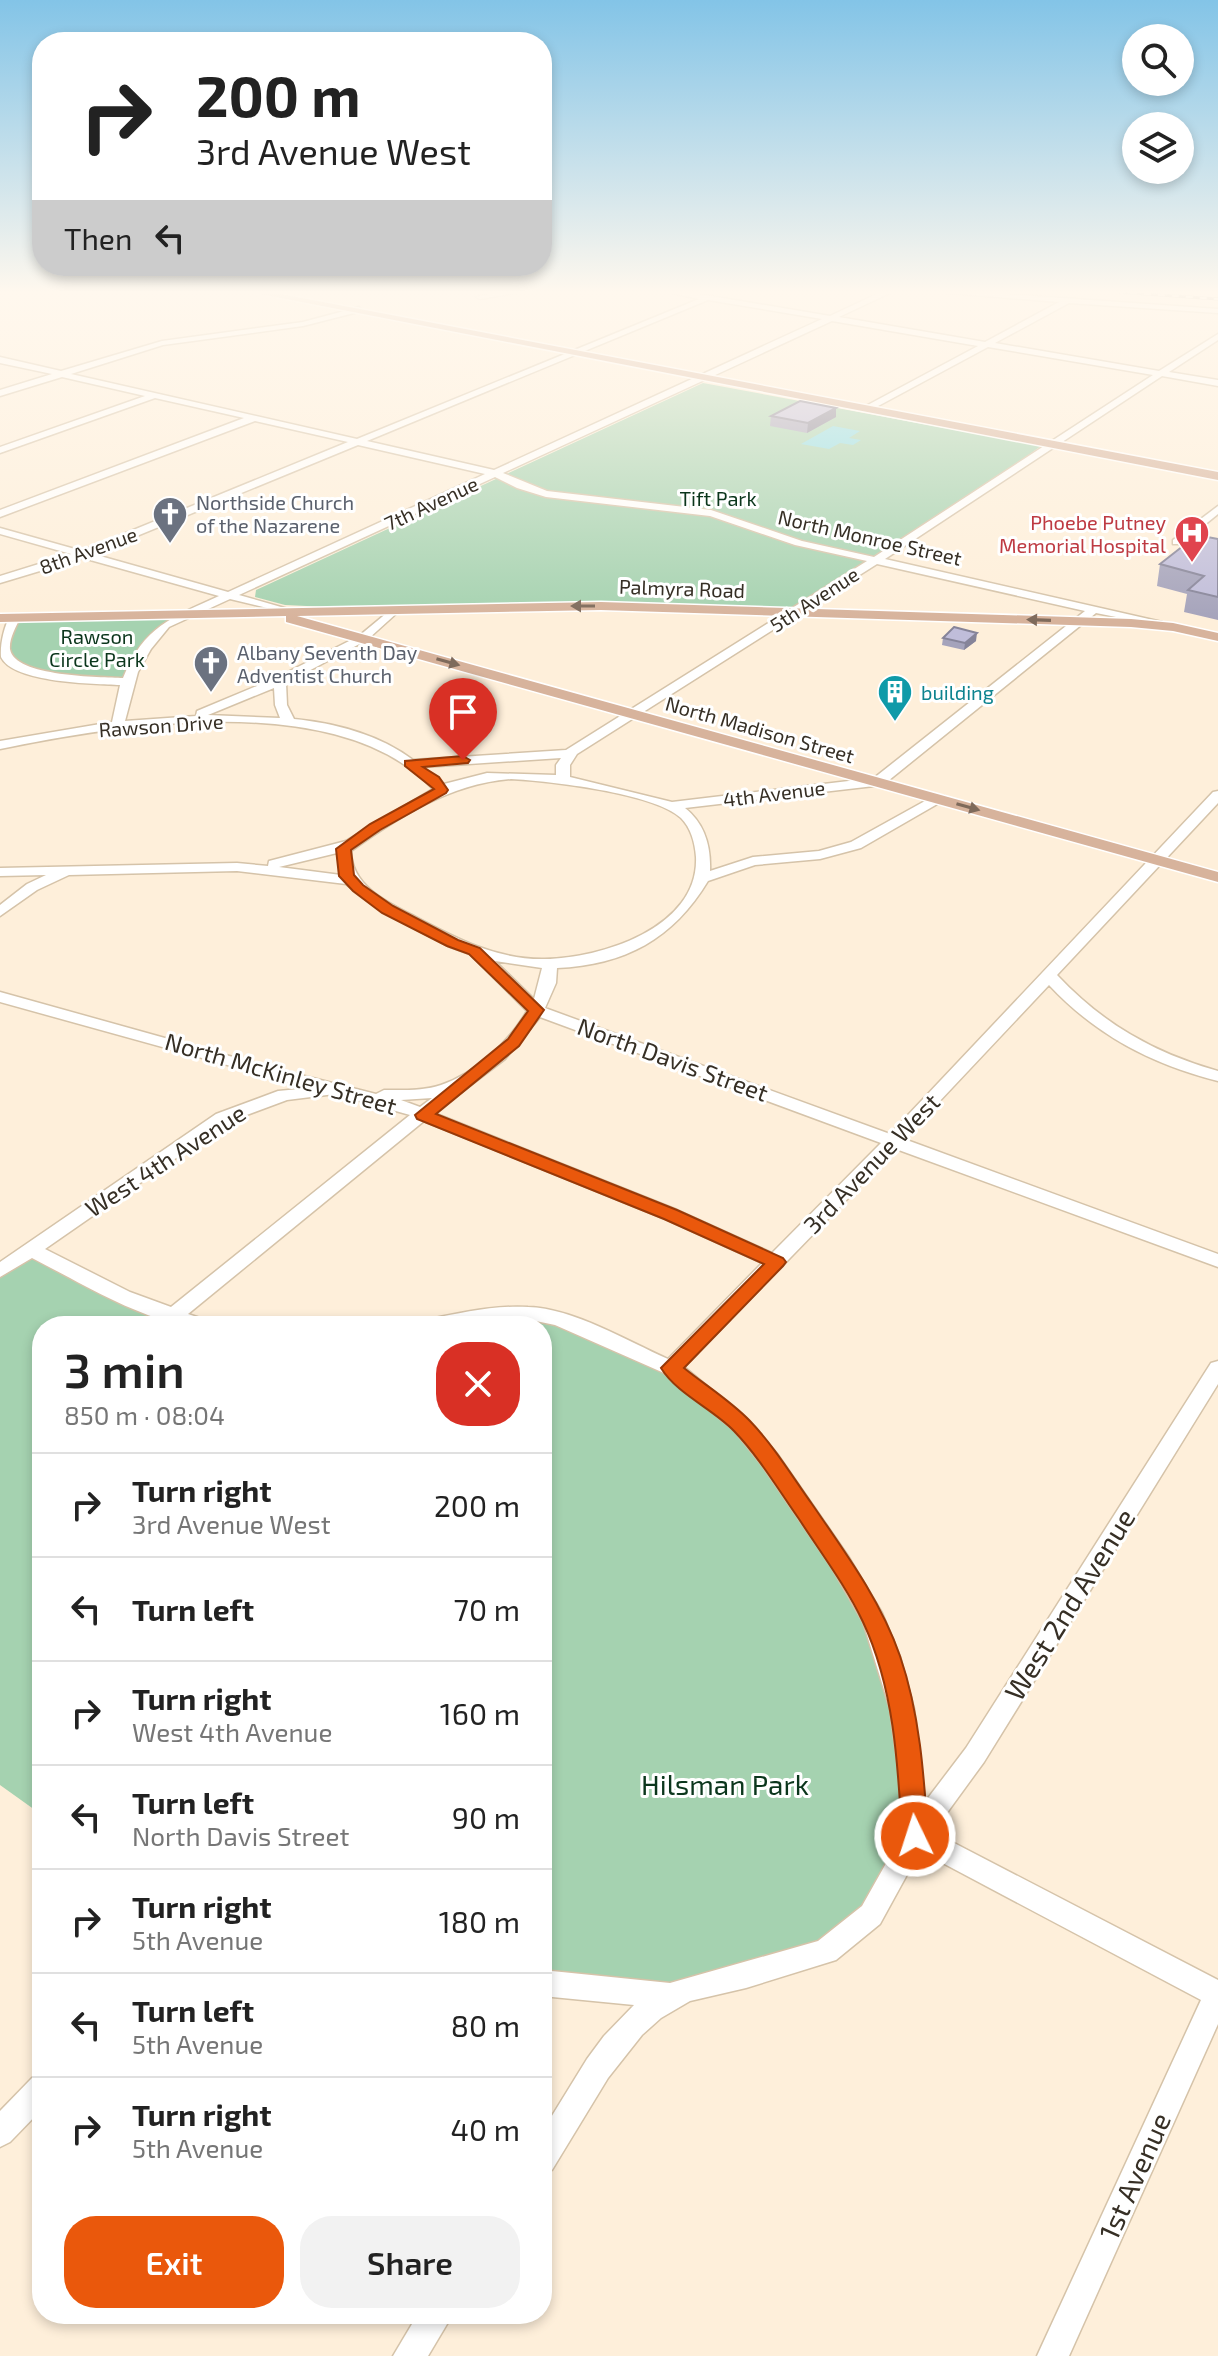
<!DOCTYPE html>
<html lang="en">
<head>
<meta charset="utf-8">
<style>
	:root { --surface:#fff; --page:#f2f2f2; --text:#222; --muted:#767676; --line:#e0e0e0; --accent:#ea580c }
	body { margin:0; font-family:"Exo 2",sans-serif; background:var(--page); color:var(--text); height:100vh; display:flex; flex-direction:column; font-size:30px; white-space:nowrap }
	* { box-sizing:border-box; margin:0 }
	p { font-size:26px; color:var(--muted) }
	.icon { flex:none; width:44px; height:44px; fill:none; stroke:currentColor; stroke-width:2; stroke-linecap:round; stroke-linejoin:round }
	.map { position:relative; flex:1; overflow:hidden }
	.side { position:absolute; left:32px; top:1316px; width:520px; height:1008px; display:flex; flex-direction:column; background:var(--surface); border-radius:32px; box-shadow:0 4px 12px #0003 }
	.side>* { flex:none }
	.hud { position:absolute; left:32px; top:32px; width:520px; height:244px; border-radius:32px; box-shadow:0 4px 12px #0003; background:#fff; color:var(--text); overflow:hidden }
	.fabs { position:absolute; left:1122px; top:24px; display:grid; gap:16px }
	.fabs a { display:grid; place-items:center; width:72px; height:72px; border-radius:50%; background:var(--surface); box-shadow:0 4px 12px #0003; font-size:40px }
	.pin { position:absolute; display:grid; place-items:center; width:68px; height:68px; color:#fff; margin:-82px -34px; border-radius:50% 50% 50% 0; rotate:-45deg; box-shadow:0 0 8px #0007 }
	.pin .icon { rotate:45deg }
	.me { position:absolute; width:88px; margin:-44px; rotate:356deg; stroke-linejoin:round; filter:drop-shadow(0 0 6px #0008) }
	.turn { display:flex; align-items:center; gap:28px; height:168px; padding:0 32px; font-size:36px }
	.turn .icon { width:104px; height:104px; stroke-width:2.5 }
	.turn b { display:block; font-size:56px; line-height:68px }
	.then { display:flex; align-items:center; height:76px; padding:0 32px; background:#0003; gap:16px; font-size:30px }
	.round { display:grid; place-items:center; flex:none; width:84px; height:84px; border-radius:32px; background:var(--page) }
	.headline { display:flex; align-items:center; justify-content:space-between; height:136px; padding:0 32px }
	h1 { font-size:48px; font-weight:600; line-height:60px }
	.primary-button { display:flex; gap:16px; margin-top:auto; padding:16px 32px }
	.primary-button a { flex:1; height:92px; border-radius:32px; background:var(--accent); color:#fff; font-size:32px; font-weight:600; line-height:92px; text-align:center }
	.primary-button a+a { background:var(--page); color:var(--text) }
	ul { padding:0; list-style:none }
	li { display:flex; align-items:center; gap:24px; height:104px; padding:0 32px; border-top:2px solid var(--line) }
	li div { flex:1 }
	li b { display:block; font-size:30px }
	li em { font-style:normal }
	.map>svg:first-child { display:block }
	.green { fill:#a5d2b0 }
	.water { fill:#8ddde6 }
	.lines { fill:none; stroke-linecap:round; stroke-linejoin:round }
	.minor-casing { stroke:#d5c3a9; stroke-width:3 }
	.major-casing { stroke:#fff; stroke-width:3 }
	.minor { fill:#fff; fill-rule:evenodd }
	.major { fill:#d7b39c; fill-rule:evenodd }
	.rail-casing { stroke:#4d453a; stroke-width:3 }
	.rail { stroke:#fff; stroke-width:2; stroke-dasharray:7; stroke-linecap:butt }
	.wall { fill:#a5a3bb }
	.shaded-wall { fill:#868499 }
	.building { fill:#c0bdda; stroke:#868499; stroke-width:2 }
	.oneway { fill:#7e6a5b }
	.route { fill:#ea580c; stroke:#983908; stroke-width:2 }
	.labels { text-anchor:middle; dominant-baseline:central; stroke-width:6; stroke-linejoin:round; paint-order:stroke }
	.far-park-label { font-size:20px; fill:#0b361c; stroke:#fff }
	.far-worship-label { font-size:20px; fill:#5b616d; stroke:#fff; text-anchor:start }
	.far-street-label { font-size:20px; fill:#362f25; stroke:#fff }
	.far-health-label { font-size:20px; fill:#be3a42; stroke:#fff; text-anchor:end }
	.far-culture-label { font-size:20px; fill:#0d838f; stroke:#fff; text-anchor:start }
	.street-label { font-size:24px; fill:#362f25; stroke:#fff }
	.near-street-label { font-size:28px; fill:#362f25; stroke:#fff }
	.near-park-label { font-size:28px; fill:#0b361c; stroke:#fff }
</style>
</head>
<body>
<div class="map">
<svg width="1218" height="2356" viewBox="0 0 1218 2356">
	<rect width="100%" height="100%" fill="#feefda"/>
	<g class="green">
		<path d="M703,383L1041,446L984,487L795,611L601,605L392,610L285,605L255,597L256,590Z"/>
		<path d="M187,614L164,625L125,679L93,680L21,666L6,649L15,618Z"/>
		<path d="M32,1252L196,1326H42V1815L0,1785V1275Z"/>
		<path d="M530,1315L670,1370L765,1456L886,1658L911,1831L870,1912L825,1949L685,1986L542,1980V1326H438Z"/>
	</g>
	<path class="water" d="M833,426L860,431L849,438L861,440L853,445L840,443L829,449L801,444Z"/>
	<g class="lines">
		<defs>
			<g id="minor">
				<path d="M498,292H520L480,299L476,297Z"/>
				<path d="M668,292H687L830,316L881,292H892L839,317L985,342L1059,302L936,292H976L1218,309V313L1069,303L995,343L1159,371L1218,334V340L1169,372L1218,380V386L1162,376L885,559L1162,622L1168,625L1166,627L1096,613L883,785L685,808C705,824 711,846 710,871L753,857L819,851L851,842L934,796H944L946,799L861,848L820,859L755,865L708,881C673,939 625,965 557,968L556,983L545,1008L890,1134L1213,792L1218,791V803L1057,975C1103,1024 1154,1053 1218,1071V1081C1151,1064 1096,1035 1049,985L904,1139L1218,1254V1267L896,1149L684,1367L748,1420L778,1455L848,1556L882,1613L900,1657L914,1709L925,1802L966,1748L1211,1363L1218,1361V1384L984,1762L933,1832L1218,1980V2024L1069,2356H1037L1201,2000L920,1851L880,1924L836,1960L746,1988L690,2001L661,2018L642,2035L608,2078L552,2170L542,2175V2132L587,2059L604,2036L634,2005L542,1996V1970L670,1983L818,1941L862,1906L902,1835L899,1774L890,1709L863,1622L832,1568L762,1465L734,1430L664,1373L555,1325L531,1320L492,1321L464,1326H419L422,1321L429,1319C462,1313 494,1305 528,1307C573,1308 627,1341 668,1359L762,1263L663,1218L424,1121L188,1314L209,1321L212,1326C202,1326 190,1328 181,1325C129,1313 79,1282 32,1258L0,1277V1262L216,1114L278,1091L310,1088L0,1002V992L269,1067L376,1094L384,1090C402,1090 424,1091 441,1085C476,1073 509,1042 527,1011L470,954L448,946L383,912L346,884L237,871L69,875L37,890L0,916V905L27,884L46,875L0,876V868L237,863L268,866L269,861L346,841L433,789C339,688 121,724 0,749V741L112,722L120,685C95,684 13,683 1,657C0,644 4,627 10,616L20,618C16,627 9,639 10,649C14,677 101,677 123,678C144,626 171,618 219,596L83,558L0,583V576L71,554L0,534V528L82,551L348,442L255,421L0,517V510L244,418L155,398L0,453V447L145,396L62,377L0,396V390L52,374L0,363V357L61,371L162,341L303,322L359,307L362,311L303,326L163,345L71,374L357,439L699,299ZM708,300L822,319L494,470L367,441ZM832,321L978,346L864,407L867,412L988,347L1153,375L874,557L802,541L711,510L547,491L503,473ZM358,445L485,474L228,592L93,554ZM495,477L517,488L546,497L710,516L795,545L867,561L566,750L413,760C380,735 335,723 294,719L287,705L286,683L367,640L398,612L400,610L394,607L359,636L276,678L197,711L196,716L125,721L138,672L151,649L169,627L230,599L288,613V609L239,595ZM877,564L1085,611L874,778L672,802L570,777V765L577,754ZM274,688L275,705L280,718L208,715ZM561,758L556,765V775L487,773L444,784L423,767ZM511,779C549,781 654,793 681,818C691,828 695,843 696,857C699,928 601,958 545,959C497,960 455,938 414,916C386,902 351,885 351,851C400,816 450,784 511,779ZM337,853L341,875L279,867ZM495,961L542,968L534,999ZM540,1017L881,1143L772,1253L677,1210L434,1113L505,1059ZM335,1094L410,1115L171,1307L130,1292L45,1249L228,1122L287,1100ZM432,1098L420,1107L401,1100Z"/>
				<path d="M1218,506V514L1181,544H1173V540Z"/>
				<path d="M42,2074V2109L10,2142L0,2147V2111L32,2078Z"/>
				<path d="M418,2314H453L428,2356H393Z"/>
			</g>
			<g id="major">
				<path d="M250,292H270L1218,472V480Z"/>
				<path d="M601,602L1131,619L1173,623L1218,633V641L1173,631L1131,627L601,610L297,616L1218,872V882L286,622V616L0,622V614Z"/>
			</g>
		</defs>
		<use href="#minor" class="minor-casing"/>
		<use href="#major" class="major-casing"/>
		<use href="#minor" class="minor"/>
		<use href="#major" class="major"/>
		<defs>
			<path id="rail" d="M1116,292L1218,299"/>
		</defs>
		<use href="#rail" class="rail-casing"/>
		<use href="#rail" class="rail"/>
	</g>
	<g class="wall">
		<path d="M836,408V417L807,433L770,426L771,416Z"/>
		<path d="M1218,539V620L1184,612L1187,594L1157,586L1160,564Z"/>
		<path d="M943,638L976,641L964,650L942,645Z"/>
	</g>
	<g class="shaded-wall">
		<path d="M836,408V417L807,433L808,423Z"/>
		<path d="M977,633L976,641L964,650L965,643Z"/>
	</g>
	<g class="building">
		<path d="M800,401L836,408L808,423L771,416Z"/>
		<path d="M1197,535L1218,539V597L1188,590L1204,576L1160,564Z"/>
		<path d="M954,627L977,633L965,643L943,638Z"/>
	</g>
	<defs><path id="oneway-solid" d="M-6-.8H1V-3.2L6.5 0L1 3.2V.8H-6Z" transform="scale(2)"/></defs>
	<g class="oneway">
		<use href="#oneway-solid" transform="translate(583 606) rotate(180)"/>
		<use href="#oneway-solid" transform="translate(1039 620) rotate(-178)"/>
		<use href="#oneway-solid" transform="translate(448 662) rotate(16)"/>
		<use href="#oneway-solid" transform="translate(968 807) rotate(16)"/>
	</g>
	<linearGradient id="sky" x2="0" y2="1"><stop stop-color="#83c4e7"/><stop offset="0.47" stop-color="#fff8ee"/><stop offset="1" stop-color="#fff8ee" stop-opacity="0"/></linearGradient>
	<rect width="1218" height="622" fill="url(#sky)"/>
	<path class="route" d="M463,756L470,760L468,763L423,767L439,777L448,790L446,793L380,830L351,850L354,875L363,885L393,906L458,940L480,948L544,1010L519,1046L436,1114L677,1210L783,1258L786,1262L783,1266L684,1368C705,1385 731,1401 750,1421C774,1446 792,1476 812,1504C845,1552 881,1601 900,1656C920,1714 924,1776 928,1836L924,1844L915,1848L906,1844L902,1836C898,1764 894,1688 863,1622C846,1586 821,1553 799,1519C778,1489 759,1457 734,1431C713,1409 677,1394 661,1368L764,1264L664,1219L417,1119L415,1115L508,1039L528,1011L469,954L447,946L382,913L353,891L339,876L336,849L370,824L434,789L405,766V761Z"/>
	<defs>
		<symbol id="church-pin" viewBox="-11 -11 22 30"><path d="M0 17L-7.5 6A9.5 9.5 0 1 1 7.5 6Z" fill="#6b7280" stroke="#fff"/><path d="M-1.2-6h2.4v3.5h3.3v2.4h-3.3V6h-2.4V-.1h-3.3v-2.4h3.3Z" fill="#fff"/></symbol>
		<symbol id="hospital-pin" viewBox="-11 -11 22 30"><path d="M0 17L-7.5 6A9.5 9.5 0 1 1 7.5 6Z" fill="#e0444e" stroke="#fff"/><path d="M-5-5h3v3.5h4V-5h3V5h-3V1.5h-4V5h-3Z" fill="#fff"/></symbol>
		<symbol id="building-pin" viewBox="-11 -11 22 30"><path d="M0 17L-7.5 6A9.5 9.5 0 1 1 7.5 6Z" fill="#0f9aa8" stroke="#fff"/><path d="M-4-6H4V6H1V3H-1V6H-4ZM-2.5-4.3h1.7v1.8h-1.7ZM.8-4.3h1.7v1.8H.8ZM-2.5-1h1.7V.8h-1.7ZM.8-1h1.7V.8H.8Z" fill="#fff"/></symbol>
	</defs>
	<g fill-rule="evenodd">
		<use href="#church-pin" x="150" y="494" width="40" height="54"/>
		<use href="#hospital-pin" x="1172" y="513" width="40" height="54"/>
		<use href="#church-pin" x="191" y="643" width="40" height="54"/>
		<use href="#building-pin" x="875" y="672" width="40" height="54"/>
	</g>
	<g class="labels">
		<g class="far-park-label">
			<text x="718" y="498">Tift Park</text>
			<text x="97" y="636">Rawson<tspan x="97" dy="23">Circle Park</tspan></text>
		</g>
		<g class="far-worship-label">
			<text x="196" y="502">Northside Church<tspan x="196" dy="23">of the Nazarene</tspan></text>
			<text x="237" y="652">Albany Seventh Day<tspan x="237" dy="23">Adventist Church</tspan></text>
		</g>
		<g class="far-street-label">
			<text transform="translate(431 503) rotate(-25)">7th Avenue</text>
			<text transform="translate(870 537) rotate(13)">North Monroe Street</text>
			<text transform="translate(88 550) rotate(-20)">8th Avenue</text>
			<text transform="translate(682 588) rotate(2)">Palmyra Road</text>
			<text transform="translate(814 599) rotate(-33)">5th Avenue</text>
			<text transform="translate(161 725) rotate(-4)">Rawson Drive</text>
			<text transform="translate(760 729) rotate(16)">North Madison Street</text>
			<text transform="translate(774 793) rotate(-7)">4th Avenue</text>
		</g>
		<g class="far-health-label">
			<text x="1166" y="522">Phoebe Putney<tspan x="1166" dy="23">Memorial Hospital</tspan></text>
		</g>
		<g class="far-culture-label">
			<text x="921" y="692">building</text>
		</g>
		<g class="street-label">
			<text transform="translate(673 1059) rotate(20)">North Davis Street</text>
			<text transform="translate(281 1073) rotate(16)">North McKinley Street</text>
			<text transform="translate(165 1160) rotate(-33)">West 4th Avenue</text>
			<text transform="translate(871 1163) rotate(-46)">3rd Avenue West</text>
		</g>
		<g class="near-street-label">
			<text transform="translate(1069 1604) rotate(-58)">West 2nd Avenue</text>
			<text transform="translate(1134 2176) rotate(-66)">1st Avenue</text>
		</g>
		<g class="near-park-label">
			<text x="725" y="1784">Hilsman Park</text>
		</g>
	</g>
</svg>
<div class="fabs">
<a><svg class="icon" aria-label="search" viewBox="0 0 24 24"><circle cx="10" cy="10" r="6"/><path d="M15 15l6 6"/></svg></a>
<a><svg class="icon" aria-label="layers" viewBox="0 0 24 24"><path d="M12 4l9 5-9 5-9-5zM3 14l9 5 9-5"/></svg></a>
</div>
<div class="pin" style="left:463px;top:760px;background:#d93025"><svg class="icon" aria-label="arrive" viewBox="0 0 24 24"><path d="M6 21V4h12l-3 4 3 4H6"/></svg></div>
<svg class="me" style="left:915px;top:1836px" viewBox="-20 -20 40 40"><circle r="17" fill="#ea580c" stroke="#fff" stroke-width="3"/><path d="M0-11L8 9 0 5-8 9z" fill="#fff"/></svg>
<div class="hud">
<div class="turn"><svg class="icon" aria-label="right" viewBox="0 0 24 24"><path d="M7 20v-9h11M14 6l5 5-5 5"/></svg><div><b>200 m</b>3rd Avenue West</div></div>
<div class="then">Then<svg class="icon" aria-label="left" viewBox="0 0 24 24"><path d="M17 20v-9H6M10 6l-5 5 5 5"/></svg></div>
</div>
<section class="side">
<div class="headline"><div><h1>3 min</h1><p>850 m · 08:04</p></div><a class="round" style="background:#d93025;color:#fff"><svg class="icon" aria-label="close" viewBox="0 0 24 24"><path d="M6 6l12 12M18 6L6 18"/></svg></a></div>
<ul>
<li><svg class="icon" aria-label="right" viewBox="0 0 24 24"><path d="M7 20v-9h11M14 6l5 5-5 5"/></svg><div><b>Turn right</b><p>3rd Avenue West</p></div><em>200 m</em></li>
<li><svg class="icon" aria-label="left" viewBox="0 0 24 24"><path d="M17 20v-9H6M10 6l-5 5 5 5"/></svg><div><b>Turn left</b></div><em>70 m</em></li>
<li><svg class="icon" aria-label="right" viewBox="0 0 24 24"><path d="M7 20v-9h11M14 6l5 5-5 5"/></svg><div><b>Turn right</b><p>West 4th Avenue</p></div><em>160 m</em></li>
<li><svg class="icon" aria-label="left" viewBox="0 0 24 24"><path d="M17 20v-9H6M10 6l-5 5 5 5"/></svg><div><b>Turn left</b><p>North Davis Street</p></div><em>90 m</em></li>
<li><svg class="icon" aria-label="right" viewBox="0 0 24 24"><path d="M7 20v-9h11M14 6l5 5-5 5"/></svg><div><b>Turn right</b><p>5th Avenue</p></div><em>180 m</em></li>
<li><svg class="icon" aria-label="left" viewBox="0 0 24 24"><path d="M17 20v-9H6M10 6l-5 5 5 5"/></svg><div><b>Turn left</b><p>5th Avenue</p></div><em>80 m</em></li>
<li><svg class="icon" aria-label="right" viewBox="0 0 24 24"><path d="M7 20v-9h11M14 6l5 5-5 5"/></svg><div><b>Turn right</b><p>5th Avenue</p></div><em>40 m</em></li>
</ul>
<div class="primary-button"><a>Exit</a><a>Share</a></div>
</section>
</div>
</body>
</html>
